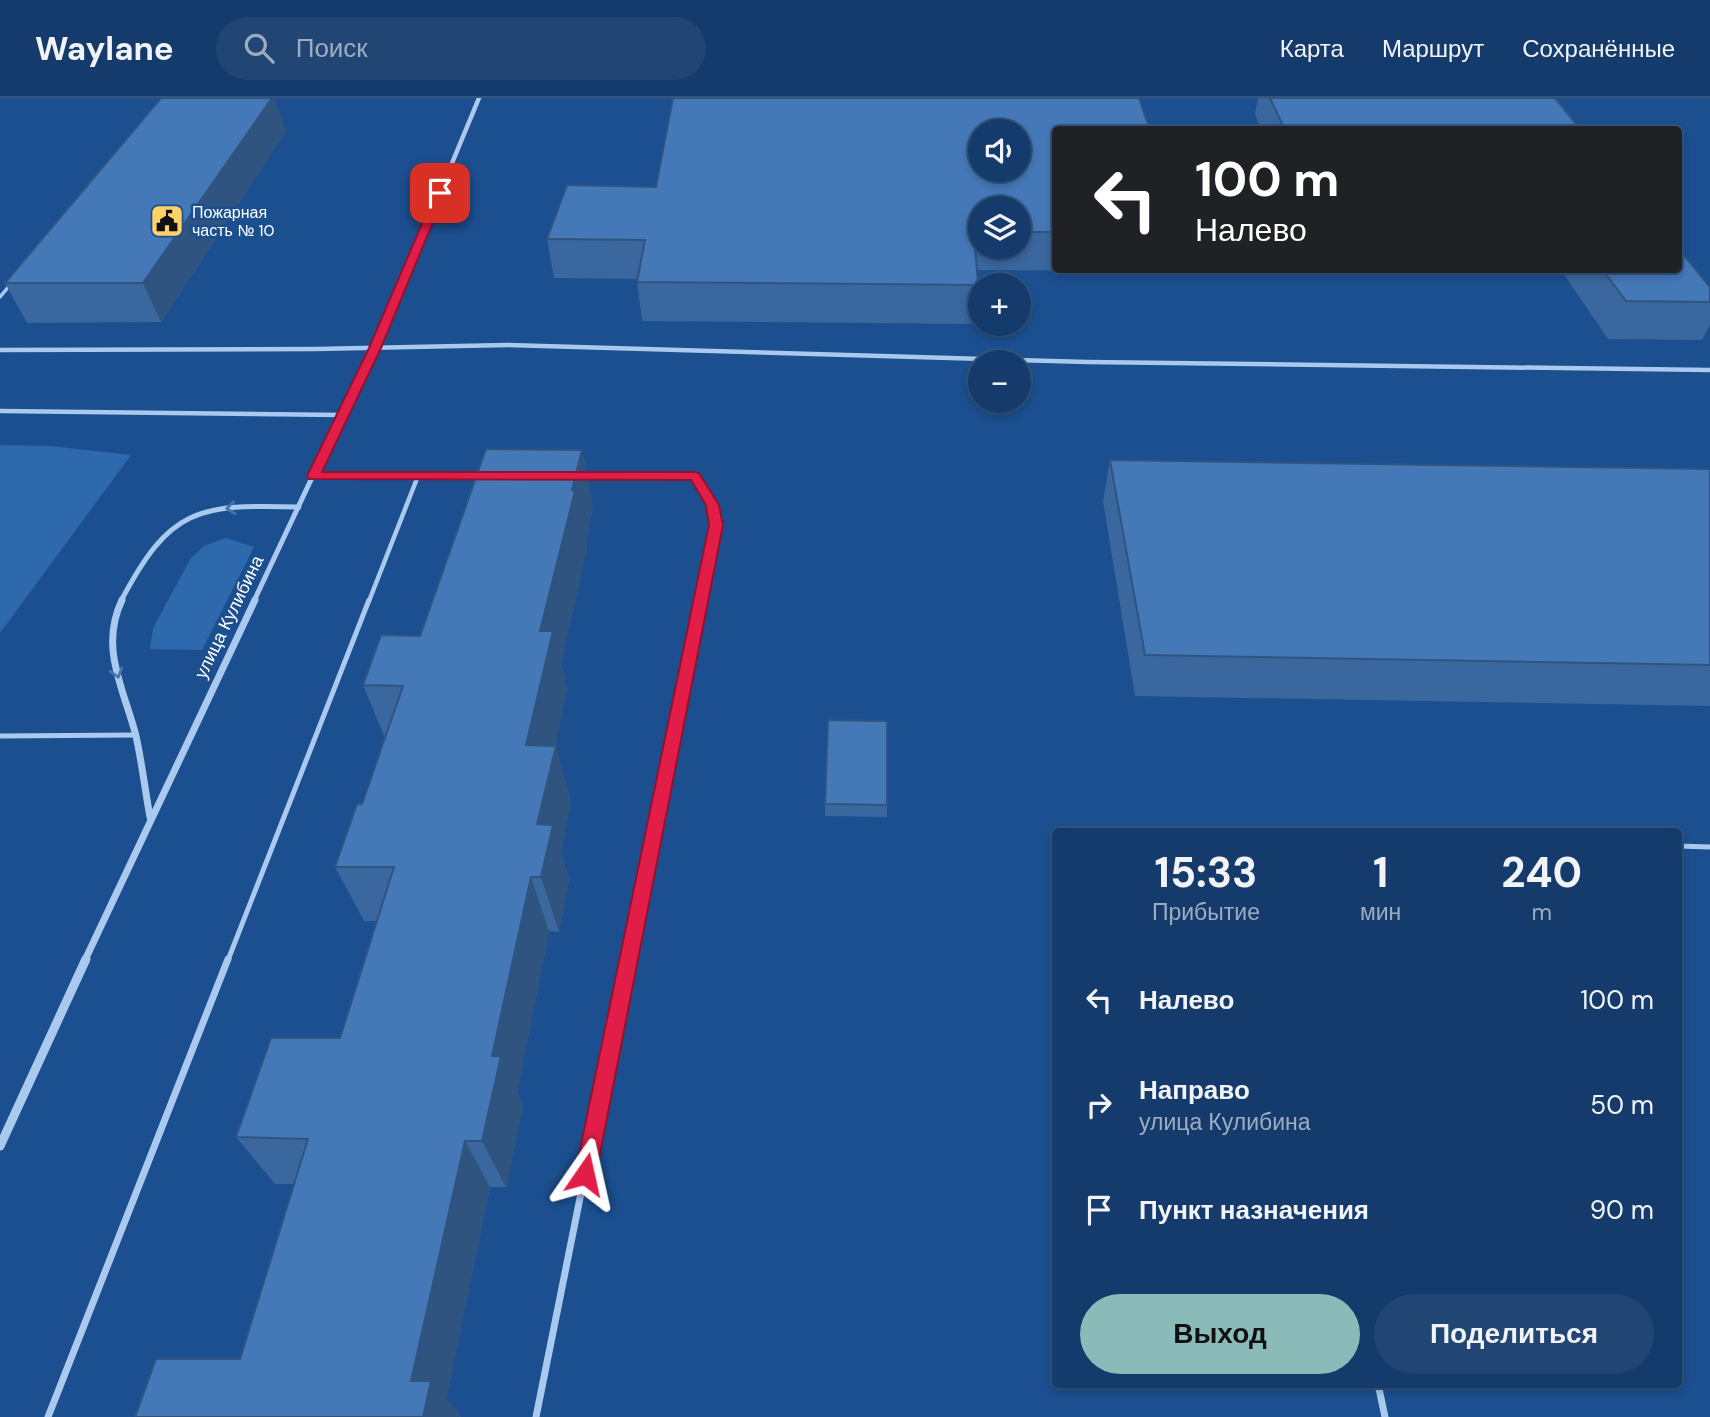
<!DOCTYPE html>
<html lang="ru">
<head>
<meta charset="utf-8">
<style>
	:root { --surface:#143b6b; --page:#214673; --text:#f1f3f6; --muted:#9dadc1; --line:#33557e; --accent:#8bbbb9 }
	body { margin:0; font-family:"DM Sans",sans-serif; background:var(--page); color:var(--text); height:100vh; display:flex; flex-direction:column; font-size:26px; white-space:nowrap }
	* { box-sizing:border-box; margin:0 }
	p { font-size:23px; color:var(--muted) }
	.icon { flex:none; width:38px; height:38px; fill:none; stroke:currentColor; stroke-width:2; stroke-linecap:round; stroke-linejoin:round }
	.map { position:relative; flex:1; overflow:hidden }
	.side { position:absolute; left:1052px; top:730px; width:630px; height:560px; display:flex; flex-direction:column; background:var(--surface); border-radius:7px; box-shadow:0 4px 10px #0003,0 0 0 2px var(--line) }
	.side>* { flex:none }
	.hud { position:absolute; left:1052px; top:28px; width:630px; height:147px; border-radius:7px; box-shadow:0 4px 10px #0003,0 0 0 2px var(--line); background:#202124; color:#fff; overflow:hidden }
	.fabs { position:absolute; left:968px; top:21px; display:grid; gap:14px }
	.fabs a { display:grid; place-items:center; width:63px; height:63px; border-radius:50%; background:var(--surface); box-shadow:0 4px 10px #0003,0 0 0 2px var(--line); font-size:35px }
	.pin { position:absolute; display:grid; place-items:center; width:60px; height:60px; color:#fff; margin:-30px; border-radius:14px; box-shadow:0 4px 10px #0006 }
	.me { position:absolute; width:77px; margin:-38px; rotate:11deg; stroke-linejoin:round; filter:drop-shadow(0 0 5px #0008) }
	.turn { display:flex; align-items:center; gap:24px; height:147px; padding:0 28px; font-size:32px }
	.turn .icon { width:91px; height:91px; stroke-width:2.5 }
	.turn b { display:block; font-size:49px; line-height:60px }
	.eta { display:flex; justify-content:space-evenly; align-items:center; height:119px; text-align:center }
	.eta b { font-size:42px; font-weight:700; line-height:49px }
	.button { display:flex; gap:14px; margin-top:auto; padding:14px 28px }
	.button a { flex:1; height:80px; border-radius:42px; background:var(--accent); color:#111; font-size:28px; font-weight:700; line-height:80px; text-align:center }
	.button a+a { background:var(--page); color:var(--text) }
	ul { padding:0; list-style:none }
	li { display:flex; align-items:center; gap:21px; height:105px; padding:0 28px }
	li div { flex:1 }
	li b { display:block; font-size:26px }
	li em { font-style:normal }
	header { display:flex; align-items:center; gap:42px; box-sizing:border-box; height:98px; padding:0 35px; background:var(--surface); border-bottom:2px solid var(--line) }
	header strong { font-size:33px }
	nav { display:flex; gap:38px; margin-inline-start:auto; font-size:24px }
	.search { width:490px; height:63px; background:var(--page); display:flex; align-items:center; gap:18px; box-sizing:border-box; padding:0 24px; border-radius:38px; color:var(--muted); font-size:26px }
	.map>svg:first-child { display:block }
	.green { fill:#2e69ad }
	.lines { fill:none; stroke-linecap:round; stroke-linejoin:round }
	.service-far3 { stroke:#a9c9ee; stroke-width:3.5 }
	.service-far2 { stroke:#a9c9ee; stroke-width:4.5 }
	.service-far1 { stroke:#a9c9ee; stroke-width:5 }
	.service { stroke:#a9c9ee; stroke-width:7 }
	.minor-far3 { stroke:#a9c9ee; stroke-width:4.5 }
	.minor-far2 { stroke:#a9c9ee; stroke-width:5 }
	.minor-far1 { stroke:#a9c9ee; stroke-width:7 }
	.minor { stroke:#a9c9ee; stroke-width:9 }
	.wall { fill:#3a679d; fill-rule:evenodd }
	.shaded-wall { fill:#305480 }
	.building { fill:#4478b7; stroke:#305480; stroke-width:2; fill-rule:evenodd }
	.oneway { stroke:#4674ac }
	.route { fill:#e11d48; stroke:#92132f; stroke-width:2 }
	.labels { text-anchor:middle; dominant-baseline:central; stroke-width:5; stroke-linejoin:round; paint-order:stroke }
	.far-poi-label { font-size:16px; fill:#fff; stroke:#1b4f8f; text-anchor:start }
	.street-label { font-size:18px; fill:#fff; stroke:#1b4f8f }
</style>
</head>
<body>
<header>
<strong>Waylane</strong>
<div class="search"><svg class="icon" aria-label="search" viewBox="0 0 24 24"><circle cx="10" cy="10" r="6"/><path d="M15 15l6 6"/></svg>Поиск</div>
<nav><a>Карта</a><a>Маршрут</a><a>Сохранённые</a></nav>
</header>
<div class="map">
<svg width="1710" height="1319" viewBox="0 0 1710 1319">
	<rect width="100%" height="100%" fill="#1b4f8f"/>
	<g class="green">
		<path d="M0,347L50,348L131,357L0,535Z"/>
		<path d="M226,440L254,449L202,552L150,551L153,530L191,460L204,448Z"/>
	</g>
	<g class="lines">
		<path class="service-far3" d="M0,199L10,187"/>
		<g class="service-far2">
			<path d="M0,252L316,251L507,247L1088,264L1710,272"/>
			<path d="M0,313L343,317"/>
			<path d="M314,378H483"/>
			<path d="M581,378H695L712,406L716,427L701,503"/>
			<path d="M369,503L418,378"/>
		</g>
		<g class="service-far1">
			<path d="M0,638L135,637"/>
			<path d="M1678,748L1710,749"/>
			<path d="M228,862L369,502"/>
			<path d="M628,862L701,502"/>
		</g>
		<g class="service">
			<path d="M1378,1286L1385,1319"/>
			<path d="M48,1319L228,861"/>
			<path d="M536,1319L628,861"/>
		</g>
		<path class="minor-far3" d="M387,222L479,0"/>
		<g class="minor-far2">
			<path d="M121,503C170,410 197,406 299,409"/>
			<path d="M254,503L387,220"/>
		</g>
		<g class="minor-far1">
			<path d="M122,502C99,550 124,591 136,638C142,665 145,692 150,719"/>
			<path d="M85,862L255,502"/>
		</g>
		<path class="minor" d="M0,1048L86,861"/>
	</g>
	<g class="wall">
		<path d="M1258,0H1555L1581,32H1261L1255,16Z"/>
		<path d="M1055,32V172H1180V173L977,172L978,187L975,226L642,223L637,184V181L554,180L547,141L656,89ZM980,110H1018V149H980Z"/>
		<path d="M286,33L161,224L27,225L5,185Z"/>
		<path d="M1561,172H1678L1710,189V227L1702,242L1608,241Z"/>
		<path d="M582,352L593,409L586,443L587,450L561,565L567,591L555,648L571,704L561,753L569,782L559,834L549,833L517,994L523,1007L506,1089H490L446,1301L461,1318L240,1261L294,1086H275L236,1039L340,940L376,823H364L335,769L362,706L385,640L363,587L420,538Z"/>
		<path d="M1110,362L1710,371V608L1135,598L1103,403Z"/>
		<path d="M887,623V719L825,718V706Z"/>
	</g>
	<g class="shaded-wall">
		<path d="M272,0H275L286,33L161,224L143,185Z"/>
		<path d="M582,352L593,409L586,443L587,450L561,565L567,591L549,678L556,648L571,704L561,753L569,782L559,834L541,779L537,726L526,647L540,533Z"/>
		<path d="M531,779L549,833L517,994L523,1007L506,1089L482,1043L492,958Z"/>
		<path d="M465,1043L490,1089L446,1301L461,1318V1319H423L411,1283Z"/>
	</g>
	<g class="building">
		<path d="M161,0H272L143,185H5Z"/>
		<path d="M673,0H1139L1150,32H1055V134H1018V110H980V134H974L978,187L637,184L645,142L547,141L567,87L656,89ZM980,33H1018V72H980Z"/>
		<path d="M1270,0H1555L1581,32H1285Z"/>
		<path d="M1678,150L1710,189V204L1626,203L1603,172H1678Z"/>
		<path d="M486,351L582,352L572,392L575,393L540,533H553L526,647L556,648L537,726L553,727L541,779H531L492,958H501L482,1043H465L411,1283H431L423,1319H135L156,1261H240L308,1041L236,1039L271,940H340L394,769H335L357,706H362L403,588L363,587L381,537L420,538Z"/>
		<path d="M1110,362L1710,371V567L1145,557Z"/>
		<path d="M828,622L887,623V707L825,706Z"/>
	</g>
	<defs><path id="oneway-chevron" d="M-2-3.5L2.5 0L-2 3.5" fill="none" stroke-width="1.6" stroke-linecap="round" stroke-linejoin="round" transform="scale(1.75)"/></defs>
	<g class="oneway">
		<use href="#oneway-chevron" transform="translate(231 410) rotate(174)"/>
		<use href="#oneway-chevron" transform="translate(117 575) rotate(73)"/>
	</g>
	<path class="route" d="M440,92L445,95L381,250L322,374H695L699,375L719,407L723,427L596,1076L593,1083L585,1086L578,1083L575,1076L709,427L706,407L691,382L309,381L307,378L369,250L435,95Z"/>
	<defs>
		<symbol id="civic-square" viewBox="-11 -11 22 22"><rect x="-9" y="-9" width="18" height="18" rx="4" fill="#ffd166" stroke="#1b4f8f"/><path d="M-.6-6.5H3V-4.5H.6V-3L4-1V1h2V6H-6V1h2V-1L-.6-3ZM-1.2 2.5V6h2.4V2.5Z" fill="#111"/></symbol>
	</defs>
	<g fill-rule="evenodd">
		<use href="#civic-square" x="148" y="104" width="38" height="38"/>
	</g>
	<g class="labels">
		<g class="far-poi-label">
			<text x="192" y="114">Пожарная<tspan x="192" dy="18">часть № 10</tspan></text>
		</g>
		<g class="street-label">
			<text transform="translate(229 519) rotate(-64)">улица Кулибина</text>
		</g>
	</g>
</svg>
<div class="fabs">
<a><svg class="icon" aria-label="sound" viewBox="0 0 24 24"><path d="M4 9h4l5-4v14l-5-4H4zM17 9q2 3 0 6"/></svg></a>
<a><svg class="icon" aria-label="layers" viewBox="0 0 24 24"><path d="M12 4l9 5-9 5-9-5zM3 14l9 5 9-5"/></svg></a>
<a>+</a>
<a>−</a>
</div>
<div class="pin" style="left:440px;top:95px;background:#d93025"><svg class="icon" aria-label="arrive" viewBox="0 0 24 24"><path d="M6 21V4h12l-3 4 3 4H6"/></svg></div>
<svg class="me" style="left:585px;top:1076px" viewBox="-20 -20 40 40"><path d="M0-17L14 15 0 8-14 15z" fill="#e11d48" stroke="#fff" stroke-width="4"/></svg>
<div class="hud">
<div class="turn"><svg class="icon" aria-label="left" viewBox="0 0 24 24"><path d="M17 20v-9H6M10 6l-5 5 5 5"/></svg><div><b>100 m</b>Налево</div></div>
</div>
<section class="side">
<div class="eta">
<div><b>15:33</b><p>Прибытие</p></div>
<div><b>1</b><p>мин</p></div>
<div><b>240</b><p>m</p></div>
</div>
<ul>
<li><svg class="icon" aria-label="left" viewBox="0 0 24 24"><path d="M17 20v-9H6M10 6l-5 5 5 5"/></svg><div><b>Налево</b></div><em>100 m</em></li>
<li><svg class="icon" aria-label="right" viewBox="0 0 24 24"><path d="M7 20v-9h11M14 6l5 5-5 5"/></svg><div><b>Направо</b><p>улица Кулибина</p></div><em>50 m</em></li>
<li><svg class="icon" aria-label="arrive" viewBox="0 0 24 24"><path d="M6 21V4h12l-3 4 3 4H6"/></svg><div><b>Пункт назначения</b></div><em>90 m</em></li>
</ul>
<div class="button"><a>Выход</a><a>Поделиться</a></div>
</section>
</div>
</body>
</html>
